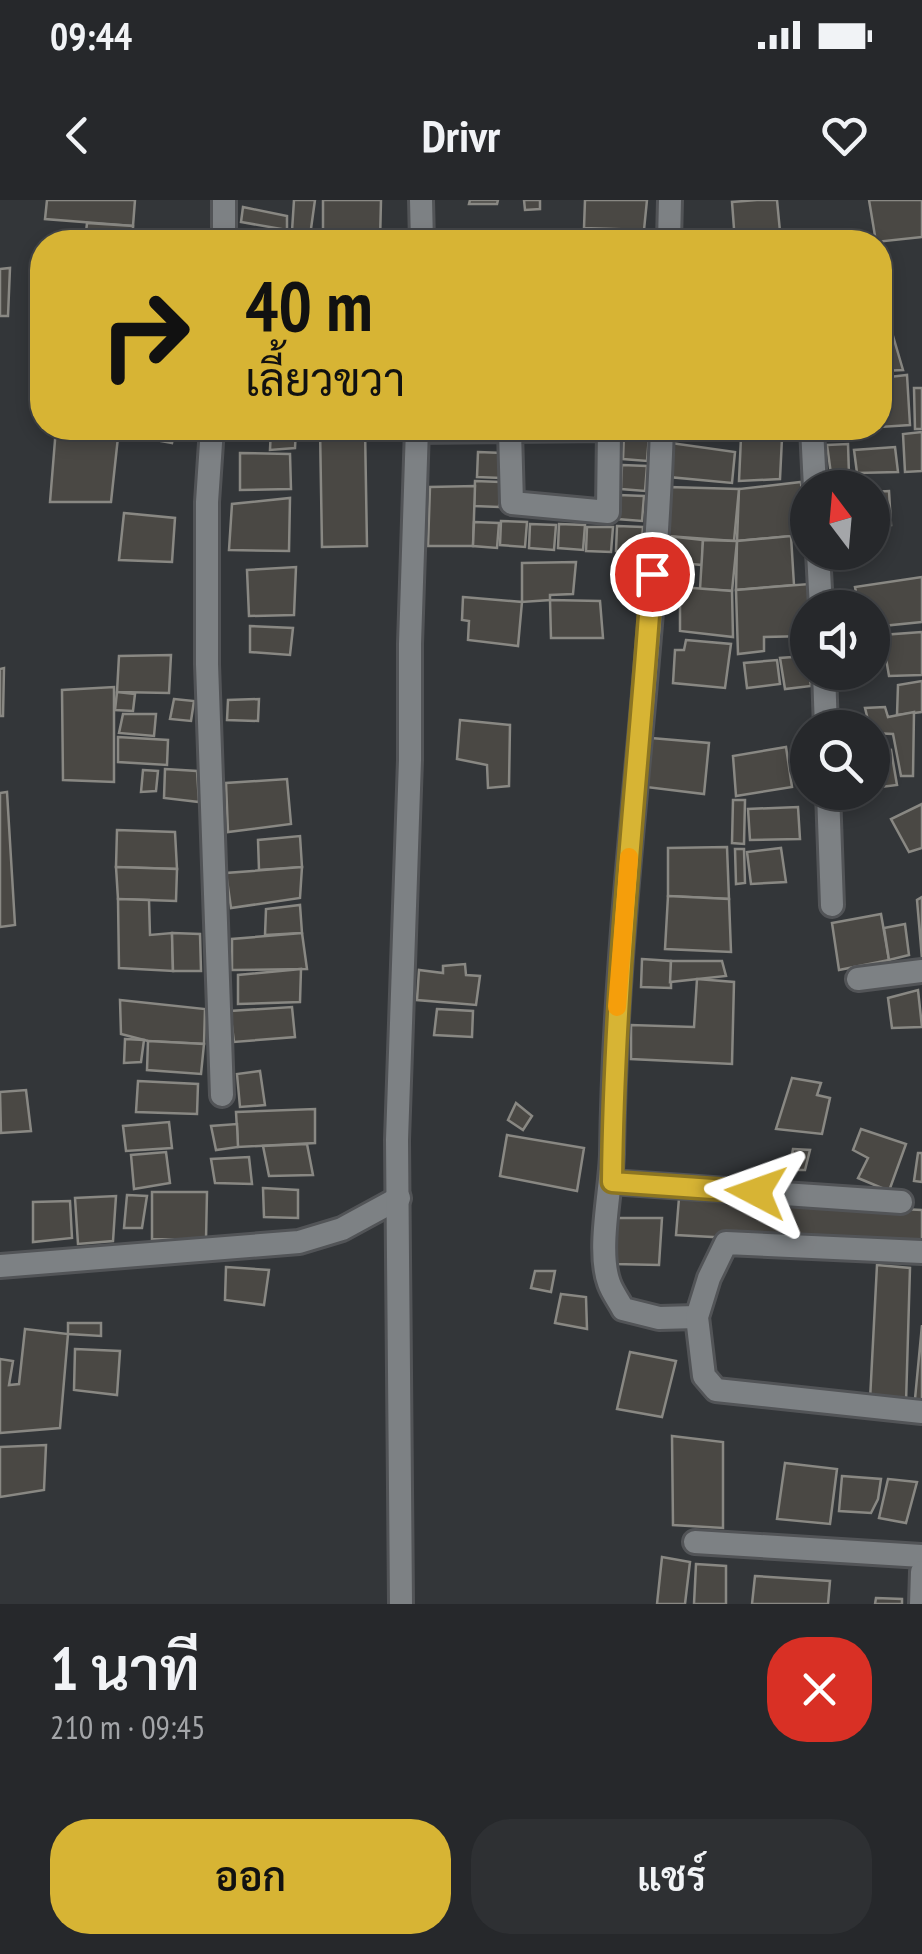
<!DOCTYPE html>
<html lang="th">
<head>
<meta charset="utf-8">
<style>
	:root { --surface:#26282b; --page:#2e3033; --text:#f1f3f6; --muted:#a4a6a9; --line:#424447; --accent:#d7b434 }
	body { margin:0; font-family:"PT Sans Narrow",Sarabun,sans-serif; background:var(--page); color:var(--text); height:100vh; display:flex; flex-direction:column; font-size:38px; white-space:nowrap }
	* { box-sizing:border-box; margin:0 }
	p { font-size:32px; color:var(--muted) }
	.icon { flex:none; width:55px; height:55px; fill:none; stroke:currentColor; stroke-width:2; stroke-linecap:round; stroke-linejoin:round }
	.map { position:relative; height:1404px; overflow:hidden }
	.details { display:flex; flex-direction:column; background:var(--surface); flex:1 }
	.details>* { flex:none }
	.banner { position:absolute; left:30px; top:30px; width:862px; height:210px; border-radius:40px; box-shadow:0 5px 15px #0003,0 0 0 2px var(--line); background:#d7b434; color:#111; overflow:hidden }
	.needle { width:65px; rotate:344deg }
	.buttons { position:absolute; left:790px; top:270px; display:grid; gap:20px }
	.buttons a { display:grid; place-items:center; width:100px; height:100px; border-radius:50%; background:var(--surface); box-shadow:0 5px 15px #0003,0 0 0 2px var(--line); font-size:50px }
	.pin { position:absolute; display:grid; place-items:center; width:85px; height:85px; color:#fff; margin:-42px; border:5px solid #fff; border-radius:50%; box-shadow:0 2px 10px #0007 }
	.me { position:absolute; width:110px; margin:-55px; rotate:274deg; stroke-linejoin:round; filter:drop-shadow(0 0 8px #0008) }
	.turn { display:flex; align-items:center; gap:35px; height:210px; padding:0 50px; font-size:45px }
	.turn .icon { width:130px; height:130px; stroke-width:2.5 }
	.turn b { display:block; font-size:70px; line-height:85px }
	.round { display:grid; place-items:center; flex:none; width:105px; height:105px; border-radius:40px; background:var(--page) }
	.head { display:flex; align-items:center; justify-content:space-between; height:170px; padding:0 50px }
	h1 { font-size:60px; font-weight:600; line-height:75px }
	.action { display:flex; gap:20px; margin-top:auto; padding:20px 50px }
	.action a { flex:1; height:115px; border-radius:40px; background:var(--accent); color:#111; font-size:40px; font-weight:600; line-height:115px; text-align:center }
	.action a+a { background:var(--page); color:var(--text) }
	.status { display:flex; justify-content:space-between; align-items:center; height:70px; padding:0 50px; background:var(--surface); direction:ltr }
	.status svg { height:28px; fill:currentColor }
	header { display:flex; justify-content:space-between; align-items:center; height:130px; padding:0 50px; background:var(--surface); font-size:45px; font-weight:600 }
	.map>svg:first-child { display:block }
	.building { fill:#4a4844; stroke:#898883; stroke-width:2.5 }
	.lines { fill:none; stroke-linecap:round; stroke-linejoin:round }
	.minor-casing { stroke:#525457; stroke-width:28 }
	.minor { stroke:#7d8184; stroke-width:22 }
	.route-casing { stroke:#8c7522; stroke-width:25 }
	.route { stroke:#d7b434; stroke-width:18 }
	.slow { stroke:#f59e0b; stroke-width:18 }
</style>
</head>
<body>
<div class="status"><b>09:44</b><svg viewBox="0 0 49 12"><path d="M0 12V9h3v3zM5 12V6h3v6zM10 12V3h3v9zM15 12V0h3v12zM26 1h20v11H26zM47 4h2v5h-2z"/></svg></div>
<header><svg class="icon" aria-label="back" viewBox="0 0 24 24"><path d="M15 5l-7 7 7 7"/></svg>Drivr<svg class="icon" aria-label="heart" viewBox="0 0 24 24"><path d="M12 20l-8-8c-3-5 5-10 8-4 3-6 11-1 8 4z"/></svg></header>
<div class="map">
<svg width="922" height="1404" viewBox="0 0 922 1404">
	<rect width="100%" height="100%" fill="#333639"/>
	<g class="building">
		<path d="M47,0H135L133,26L45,19Z"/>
		<path d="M294,0H315L310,36L292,31Z"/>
		<path d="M323,0H381L380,42H323Z"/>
		<path d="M470,0H498L497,4H469Z"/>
		<path d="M524,0H540V9L525,10Z"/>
		<path d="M585,0H647L644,30L584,28Z"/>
		<path d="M757,0H777L781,42H735L732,2Z"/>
		<path d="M869,0H922V37L876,42Z"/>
		<path d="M243,7L287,16V30L241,22Z"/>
		<path d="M87,23L133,26V42H85Z"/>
		<path d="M133,34L157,35V42H133Z"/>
		<path d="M10,68L8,116H0V69Z"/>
		<path d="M880,69L889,112H880Z"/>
		<path d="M880,119H888L903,170L880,171Z"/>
		<path d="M907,175L910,225L880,227V178Z"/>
		<path d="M914,188H922V229H915Z"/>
		<path d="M56,228H119L111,302H50Z"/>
		<path d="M139,228H175L172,243L139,237Z"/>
		<path d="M271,228H296L295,248L270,250Z"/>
		<path d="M320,228H365L367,346L322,347Z"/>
		<path d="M676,228H732L730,240L676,235Z"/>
		<path d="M922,232V271L905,272L903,234Z"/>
		<path d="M624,235L649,236L647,261L623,259Z"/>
		<path d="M741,237L782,238L780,279L739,281Z"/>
		<path d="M671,243L735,252L732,283L669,277Z"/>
		<path d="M848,244L849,275L831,274L827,245Z"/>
		<path d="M895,247L898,272L857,273L854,250Z"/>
		<path d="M478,252L503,253L501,278L477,277Z"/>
		<path d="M240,253L290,254L291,289L240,290Z"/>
		<path d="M622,265L647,266L645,291L621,289Z"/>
		<path d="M858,279V288H826V280Z"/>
		<path d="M475,281L501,282L499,307L474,306Z"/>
		<path d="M801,282L804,332L791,336L737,341L739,289Z"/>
		<path d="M475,286L473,346H428L430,287Z"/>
		<path d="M668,287L739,289L734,341L667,336Z"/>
		<path d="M889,291L891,325L872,326V292Z"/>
		<path d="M618,295L644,296L642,321L617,319Z"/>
		<path d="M290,298L289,351L229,350L232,304Z"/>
		<path d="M124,313L175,318L172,362L119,360Z"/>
		<path d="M501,321L527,322L525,347L500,345Z"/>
		<path d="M474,322L499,323L497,348L473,346Z"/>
		<path d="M530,324L556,325L554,350L529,348Z"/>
		<path d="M559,324L585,325L583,350L558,348Z"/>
		<path d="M617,326L643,327L641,352L616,351Z"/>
		<path d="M587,327H613L611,352L586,351Z"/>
		<path d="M667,336L703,340L702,365L663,361Z"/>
		<path d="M791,336L794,385L736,390L737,341Z"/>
		<path d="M703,340L737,341L732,391L700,389Z"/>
		<path d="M576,362L573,394L550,395V400L522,402V363Z"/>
		<path d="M296,367L294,415L249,416L247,370Z"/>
		<path d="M922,377V422L872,427V408H836V405L858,402L855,387Z"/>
		<path d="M809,384L808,436L764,437V451L738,454L736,390Z"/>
		<path d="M680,387L732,391L733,437L680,431Z"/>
		<path d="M463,397L522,402L518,446L468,440L469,421L462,420Z"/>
		<path d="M550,400L600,401L603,438H551Z"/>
		<path d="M250,426L293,428L290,455L250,452Z"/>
		<path d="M922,432V475L889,476L882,435Z"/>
		<path d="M686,440L731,444L725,488L673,483L675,450H684Z"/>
		<path d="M171,455L169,493L117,492L119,456Z"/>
		<path d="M806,456L811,486L785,489L780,458Z"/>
		<path d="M777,460L780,484L747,488L744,463Z"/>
		<path d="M4,468L3,516H0V469Z"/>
		<path d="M922,481V512L897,515L898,485Z"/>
		<path d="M114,487V582L63,580L62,490Z"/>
		<path d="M117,492L135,494L133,511L115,510Z"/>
		<path d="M174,499L194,501L191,521L170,519Z"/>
		<path d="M259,499L258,521L227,520L228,500Z"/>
		<path d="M885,507L888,517L914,512L913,576H901L893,534L872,533V528H870L865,508Z"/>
		<path d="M123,514H156L154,536L119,533Z"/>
		<path d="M460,520L510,525L509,586L488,588L487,565L457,559Z"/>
		<path d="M118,537L168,540L167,565L118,562Z"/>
		<path d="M651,538L709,543L704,594L646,587Z"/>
		<path d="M786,547L792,587L736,596L733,556Z"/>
		<path d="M891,550L897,585L872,588V553Z"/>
		<path d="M165,569L197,571L199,602L164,598Z"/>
		<path d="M143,570L158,571L156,591L141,592Z"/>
		<path d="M287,579L291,624L228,632L226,583Z"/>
		<path d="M7,592L15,725L0,727V593Z"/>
		<path d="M733,600H745L744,644L732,643Z"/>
		<path d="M922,604V648L909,652L891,619Z"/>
		<path d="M798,607L800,639L750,640L748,609Z"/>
		<path d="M117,630L175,632L177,669L116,667Z"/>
		<path d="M300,636L302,667L259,670L258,640Z"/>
		<path d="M727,647L729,699L668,696V648Z"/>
		<path d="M781,648L786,682L751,684L747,652Z"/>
		<path d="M735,649H744L745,683L736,684Z"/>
		<path d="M116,667L177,669L176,701L118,699Z"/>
		<path d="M302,667L300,698L231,708L226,673Z"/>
		<path d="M668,696L729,699L731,752L665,749Z"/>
		<path d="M922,697V759L917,700Z"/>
		<path d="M118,699L149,700L150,735L172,733L173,771L119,768Z"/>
		<path d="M300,705L302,733L265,735L266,709Z"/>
		<path d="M881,714L889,760L839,770L832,723Z"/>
		<path d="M905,724L909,755L889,760L884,728Z"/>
		<path d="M172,733L200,734L201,771H173Z"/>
		<path d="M302,733L307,769L232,770V739Z"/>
		<path d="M642,759L671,761V788L641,787Z"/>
		<path d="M671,761H722L726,776L670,782Z"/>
		<path d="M465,764L466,775L480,776L476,805L417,800L419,770L443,773V766Z"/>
		<path d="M301,769L300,802L238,804V775Z"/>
		<path d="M697,779L734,782L732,864L631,859V825L694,827Z"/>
		<path d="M918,790L922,827L892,828L888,798Z"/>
		<path d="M120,800L205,809L204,844L148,841L121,834Z"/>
		<path d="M292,807L295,837L234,842L230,811Z"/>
		<path d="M437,809L473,811L472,837L434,835Z"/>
		<path d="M125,839L144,840L141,862L124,863Z"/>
		<path d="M148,841L204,844L201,874L147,870Z"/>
		<path d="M260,871L265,905L240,907L237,874Z"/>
		<path d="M792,878L821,883L817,895L830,898L822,934L776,929Z"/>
		<path d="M138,881L198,884L197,914L136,912Z"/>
		<path d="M26,890L31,931L1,933L0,892Z"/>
		<path d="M516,903L532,916L523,930L508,920Z"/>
		<path d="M315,909V943L238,947L236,912Z"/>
		<path d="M169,922L172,948L126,951L123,926Z"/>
		<path d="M237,924L238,947L216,950L211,926Z"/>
		<path d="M861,929L906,944L889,991L858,978L868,958L853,950Z"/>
		<path d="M507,935L584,948L577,991L500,976Z"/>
		<path d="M307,944L313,975L269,976L263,946Z"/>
		<path d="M793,949L810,950L805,970H789Z"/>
		<path d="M166,952L170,983L134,989L131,955Z"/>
		<path d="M918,953H922V982L914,981Z"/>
		<path d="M249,957L252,984L215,983L211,959Z"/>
		<path d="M263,988L298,990V1018L264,1017Z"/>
		<path d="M152,992H207L206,1040L152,1039Z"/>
		<path d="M127,995L147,996L142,1028H124Z"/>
		<path d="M116,996L113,1041L78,1044L75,998Z"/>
		<path d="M679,998L922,1010V1048L676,1035Z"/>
		<path d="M70,1001L72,1038L33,1042V1002Z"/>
		<path d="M617,1018H662L659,1065L614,1064Z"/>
		<path d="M877,1065L910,1068L906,1203L870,1200Z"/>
		<path d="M226,1067L269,1070L264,1105L225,1100Z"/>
		<path d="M535,1071H555L551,1092L531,1088Z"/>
		<path d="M561,1094L586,1097L587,1129L555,1123Z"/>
		<path d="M68,1123H101V1136L68,1134Z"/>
		<path d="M922,1125V1200L915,1199Z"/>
		<path d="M25,1129L68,1134L60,1228L0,1233V1159L13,1161L9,1185L19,1184Z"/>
		<path d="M75,1149L120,1151L117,1195L74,1190Z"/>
		<path d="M630,1152L676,1161L662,1217L617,1209Z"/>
		<path d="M672,1236L723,1242V1328L673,1325Z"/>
		<path d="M46,1245L44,1290L0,1297V1247Z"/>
		<path d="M785,1263L837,1269L830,1324L777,1319Z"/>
		<path d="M842,1276L881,1279L878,1299L871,1313L839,1311Z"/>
		<path d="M888,1279L917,1282L906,1323L879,1318Z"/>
		<path d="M662,1357L690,1362L685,1404H657Z"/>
		<path d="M696,1364L726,1366V1404H694Z"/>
		<path d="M755,1376L830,1381L828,1404H752Z"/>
		<path d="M876,1398L902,1399V1404H875Z"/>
	</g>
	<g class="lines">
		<defs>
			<g id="minor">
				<path d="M421,0L422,42"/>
				<path d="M224,42V0"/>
				<path d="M669,42L670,0"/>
				<path d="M212,228L207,302V464L222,895"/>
				<path d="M662,228C654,470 615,711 612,954C611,991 597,1050 609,1083C612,1092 619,1101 623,1109L659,1118L697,1117"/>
				<path d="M812,228L815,288"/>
				<path d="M417,231L609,229L608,312L512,303L510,231"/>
				<path d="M818,352L821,408"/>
				<path d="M824,472L826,528"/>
				<path d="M828,592L832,705"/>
				<path d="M858,779L922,771"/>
				<path d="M611,982L901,1002"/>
				<path d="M922,1052L726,1043L709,1078L697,1117L704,1176L716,1190L922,1212"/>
				<path d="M0,1066L299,1042L342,1029L399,998"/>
				<path d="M695,1342L922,1356"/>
				<path d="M401,1404L397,940L410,560V444L417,228"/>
				<path d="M921,1404L922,1372"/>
			</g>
		</defs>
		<use href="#minor" class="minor-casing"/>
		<use href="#minor" class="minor"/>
	</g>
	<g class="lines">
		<defs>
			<path id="route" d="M652,374C638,577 614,778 612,982L756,992"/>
		</defs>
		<use href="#route" class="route-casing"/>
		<use href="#route" class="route"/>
		<path class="slow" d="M617,807L629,657"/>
	</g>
</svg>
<div class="buttons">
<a><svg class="needle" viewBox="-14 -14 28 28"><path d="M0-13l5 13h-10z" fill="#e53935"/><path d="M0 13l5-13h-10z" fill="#a4a6a9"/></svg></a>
<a><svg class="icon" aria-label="sound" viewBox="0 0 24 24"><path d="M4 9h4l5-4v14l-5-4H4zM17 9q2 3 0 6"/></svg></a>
<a><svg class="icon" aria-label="search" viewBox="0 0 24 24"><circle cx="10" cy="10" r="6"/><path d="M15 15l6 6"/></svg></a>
</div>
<div class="pin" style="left:652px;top:374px;background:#d93025"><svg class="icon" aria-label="arrive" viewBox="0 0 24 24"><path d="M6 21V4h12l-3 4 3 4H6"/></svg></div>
<svg class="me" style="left:756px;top:992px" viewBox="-20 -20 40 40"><path d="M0-17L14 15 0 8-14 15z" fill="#d7b434" stroke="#fff" stroke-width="4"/></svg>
<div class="banner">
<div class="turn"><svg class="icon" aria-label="right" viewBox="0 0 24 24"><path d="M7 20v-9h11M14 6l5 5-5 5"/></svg><div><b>40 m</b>เลี้ยวขวา</div></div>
</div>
</div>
<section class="details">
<div class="head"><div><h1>1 นาที</h1><p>210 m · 09:45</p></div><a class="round" style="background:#d93025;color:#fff"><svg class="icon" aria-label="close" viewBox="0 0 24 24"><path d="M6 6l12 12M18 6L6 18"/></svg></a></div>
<div class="action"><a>ออก</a><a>แชร์</a></div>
</section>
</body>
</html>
